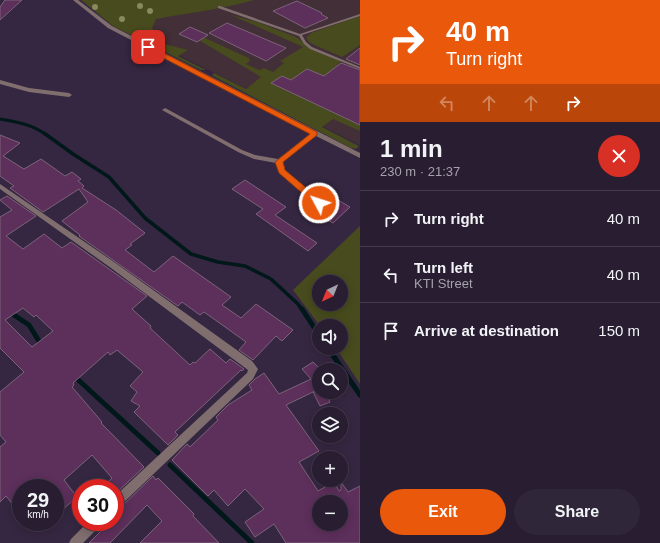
<!DOCTYPE html>
<html lang="en">
<head>
<meta charset="utf-8">
<style>
	:root { --surface:#281d31; --page:#302639; --text:#f1f3f6; --muted:#a5a2ab; --line:#443b4d; --accent:#ea580c }
	body { margin:0; font-family:Helvetica,sans-serif; background:var(--page); color:var(--text); height:100vh; display:flex; flex-direction:column; font-size:15px; white-space:nowrap }
	* { box-sizing:border-box; margin:0 }
	p { font-size:13px; color:var(--muted) }
	.icon { flex:none; width:22px; height:22px; fill:none; stroke:currentColor; stroke-width:2; stroke-linecap:round; stroke-linejoin:round }
	.map { position:relative; flex:1; overflow:hidden }
	.drawer { display:flex; flex-direction:column; background:var(--surface); width:300px }
	.drawer>* { flex:none }
	.banner { background:#ea580c; color:#fff; overflow:hidden }
	.needle { width:26px; rotate:223deg }
	.tools { position:absolute; left:312px; top:275px; display:grid; gap:8px }
	.tools a { display:grid; place-items:center; width:36px; height:36px; border-radius:50%; background:var(--surface); box-shadow:0 2px 10px #0003,0 0 0 1px var(--line); font-size:20px }
	.speed { position:absolute; left:12px; top:479px; display:flex; gap:8px; font-size:20px; font-weight:700; text-align:center }
	.speed>* { display:grid; place-content:center; width:52px; height:52px; border-radius:50%; background:var(--surface); box-shadow:0 2px 10px #0003,0 0 0 1px var(--line); line-height:1 }
	.speed small { font-size:10px; font-weight:400 }
	.speed .limit { border:6px solid #d22; background:#fff; color:#111 }
	.pin { position:absolute; display:grid; place-items:center; width:34px; height:34px; color:#fff; margin:-17px; border-radius:8px; box-shadow:0 2px 6px #0006 }
	.me { position:absolute; width:44px; margin:-22px; rotate:310deg; stroke-linejoin:round; filter:drop-shadow(0 0 3px #0008) }
	.turn { display:flex; align-items:center; gap:14px; height:84px; padding:0 20px; font-size:18px }
	.turn .icon { width:52px; height:52px; stroke-width:2.5 }
	.turn b { display:block; font-size:28px; line-height:34px }
	.lanes { display:flex; align-items:center; height:38px; padding:0 20px; background:#0003; justify-content:center; gap:20px; direction:ltr }
	.lanes .off { opacity:.35 }
	.round { display:grid; place-items:center; flex:none; width:42px; height:42px; border-radius:21px; background:var(--page) }
	.summary { display:flex; align-items:center; justify-content:space-between; height:68px; padding:0 20px }
	h1 { font-size:24px; font-weight:600; line-height:30px }
	.action { display:flex; gap:8px; margin-top:auto; padding:8px 20px }
	.action a { flex:1; height:46px; border-radius:24px; background:var(--accent); color:#fff; font-size:16px; font-weight:600; line-height:46px; text-align:center }
	.action a+a { background:var(--page); color:var(--text) }
	ul { padding:0; list-style:none }
	li { display:flex; align-items:center; gap:12px; height:56px; padding:0 20px; border-top:1px solid var(--line) }
	li div { flex:1 }
	li b { display:block; font-size:15px }
	li em { font-style:normal }
	main { display:flex; flex:1; min-height:0 }
	.map>svg:first-child { display:block }
	.education { fill:#422f37 }
	.green { fill:#474b1d; fill-rule:evenodd }
	.lines { fill:none; stroke-linecap:round; stroke-linejoin:round }
	.stream-far2 { stroke:#00181a; stroke-width:3 }
	.stream-far1 { stroke:#00181a; stroke-width:3.5 }
	.stream { stroke:#00181a; stroke-width:5 }
	.building { fill:#5d2f5b; stroke:#7d637b; fill-rule:evenodd }
	.service { fill:#806e6f; fill-rule:evenodd }
	.minor { fill:#806e6f; fill-rule:evenodd }
	.tree { fill:#89885e }
	.route { fill:#ea580c; stroke:#983908 }
</style>
</head>
<body>
<main>
<div class="map">
<svg width="360" height="543" viewBox="0 0 360 543">
	<rect width="100%" height="100%" fill="#352741"/>
	<path class="education" d="M89,0H360V145L132,32Z"/>
	<g class="green">
		<path d="M81,0H254C222,9 188,13 156,19L152,28L164,44L188,50L178,56L206,70H201L113,26Z"/>
		<path d="M231,15L257,22L296,37L305,44L341,61L334,68L360,79V131L333,119L322,127L359,146L356,149L351,148L213,76L212,75L214,73L246,89L261,77L192,36L196,34L249,58L250,61L246,64L259,70L264,68L273,72L284,63L280,61L303,47Z"/>
		<path d="M360,16V45L342,57L310,43L306,38L311,33Z"/>
		<path d="M360,226V384L336,348H341V326H320L293,290ZM319,282H341V304H319Z"/>
	</g>
	<g class="lines">
		<path class="stream-far2" d="M0,119C17,122 31,124 45,134"/>
		<g class="stream-far1">
			<path d="M44,133L73,154L109,177L145,218L191,254L218,262L245,266L271,279L298,304L302,310"/>
			<path d="M0,306L7,310"/>
		</g>
		<g class="stream">
			<path d="M5,309L29,325L42,346"/>
			<path d="M302,309L319,335"/>
			<path d="M328,348L360,395"/>
			<path d="M74,376L158,453"/>
			<path d="M170,465L252,543"/>
		</g>
	</g>
	<g class="building">
		<path d="M5,0H22L0,20V7Z"/>
		<path d="M297,1L322,13L321,14L328,18L305,28L273,11Z"/>
		<path d="M227,23L286,48L266,61L209,33Z"/>
		<path d="M190,27L208,35L197,42L179,34Z"/>
		<path d="M360,48V65L346,59Z"/>
		<path d="M341,63L360,70V125L271,83L282,76L291,80L307,69L324,76Z"/>
		<path d="M0,135L20,143L3,156L24,169L41,159L65,176L72,172L81,179L78,181L84,186L82,188L116,210L145,233L130,244L132,245L125,250L154,272L173,256L231,297L222,305L241,318L256,304L293,330L282,341L276,336L253,360L239,350L246,342L221,324L204,312L200,315L182,302L178,306L79,236L80,235L62,221L88,202L79,189L43,212L10,188L14,186L0,176Z"/>
		<path d="M245,180L286,207L275,215L317,243L308,251L256,214L263,209L232,189Z"/>
		<path d="M7,196L36,216L6,236L23,249L44,234L62,248L71,242L147,296L132,309L151,326L150,328L190,365L193,362L195,363L210,349L226,363L230,359L244,369L242,371L241,370L175,432L178,435L168,445L134,412L140,406L131,401L137,392L130,386L143,372L117,350L110,355L108,352L73,383L74,385L72,387L102,422L101,423L144,467L115,494V488H102L112,478L92,455L64,480L77,497L61,511L55,504V488H21V500L14,506L6,496L0,502V447L6,442L0,435V392L24,372L0,348V217L12,210L0,200ZM23,308L34,317L36,315L53,331L32,347L5,320Z"/>
		<path d="M338,200L350,207L333,223L321,216Z"/>
		<path d="M313,362L319,368V389L313,392H325L330,402L320,406L313,392L286,405L319,451L299,462L318,491L334,482L339,491L341,490V482L348,492L360,486V543H286L274,524L255,537L245,522L264,509L245,489L228,506L214,490L208,496L172,460L187,444L190,447L218,420L216,417L228,405L252,390L249,385L255,379L264,373L279,394L311,379L302,369ZM319,502H341V524H319Z"/>
		<path d="M153,476L156,480L158,478L194,514L193,516L219,543H140L162,521L147,505L110,543H89L110,522H115V509L120,508Z"/>
	</g>
	<g class="lines">
		<path class="service" d="M218,6H220L300,34L360,14V16L302,35L306,42L312,47L360,67V69L310,49L304,44L299,36L218,8Z"/>
		<g class="minor">
			<path d="M73,0H78L112,26L360,153V158L316,136L282,162L284,170L323,203L319,206L316,205L279,173L276,163L254,159L238,152L162,110L165,108L167,109L242,150L255,155L278,159L311,134L108,28Z"/>
			<path d="M0,80L29,88L69,93L72,95L69,97L29,92L0,84Z"/>
			<path d="M0,184L117,264L252,361L258,369L253,379L119,507L115,508V496L247,373L248,370L111,268L0,189Z"/>
			<path d="M88,522H101L100,526L83,543H69L71,539Z"/>
		</g>
	</g>
	<g class="tree">
		<circle cx="140" cy="6" r="3"/>
		<circle cx="95" cy="7" r="3"/>
		<circle cx="150" cy="11" r="3"/>
		<circle cx="122" cy="19" r="3"/>
	</g>
	<path class="route" d="M148,45L317,132V135L283,162L285,170L322,201V205H316L279,173L275,162L310,134L146,49L145,47Z"/>
</svg>
<div class="tools">
<a><svg class="needle" viewBox="-14 -14 28 28"><path d="M0-13l5 13h-10z" fill="#e53935"/><path d="M0 13l5-13h-10z" fill="#a5a2ab"/></svg></a>
<a><svg class="icon" aria-label="sound" viewBox="0 0 24 24"><path d="M4 9h4l5-4v14l-5-4H4zM17 9q2 3 0 6"/></svg></a>
<a><svg class="icon" aria-label="search" viewBox="0 0 24 24"><circle cx="10" cy="10" r="6"/><path d="M15 15l6 6"/></svg></a>
<a><svg class="icon" aria-label="layers" viewBox="0 0 24 24"><path d="M12 4l9 5-9 5-9-5zM3 14l9 5 9-5"/></svg></a>
<a>+</a>
<a>−</a>
</div>
<div class="speed"><div>29<small>km/h</small></div><div class="limit">30</div></div>
<div class="pin" style="left:148px;top:47px;background:#d93025"><svg class="icon" aria-label="arrive" viewBox="0 0 24 24"><path d="M6 21V4h12l-3 4 3 4H6"/></svg></div>
<svg class="me" style="left:319px;top:203px" viewBox="-20 -20 40 40"><circle r="17" fill="#ea580c" stroke="#fff" stroke-width="3"/><path d="M0-11L8 9 0 5-8 9z" fill="#fff"/></svg>
</div>
<section class="drawer">
<div class="banner">
<div class="turn"><svg class="icon" aria-label="right" viewBox="0 0 24 24"><path d="M7 20v-9h11M14 6l5 5-5 5"/></svg><div><b>40 m</b>Turn right</div></div>
<div class="lanes"><svg class="icon off" aria-label="left" viewBox="0 0 24 24"><path d="M17 20v-9H6M10 6l-5 5 5 5"/></svg><svg class="icon off" aria-label="ahead" viewBox="0 0 24 24"><path d="M12 20V5M6 11l6-6 6 6"/></svg><svg class="icon off" aria-label="ahead" viewBox="0 0 24 24"><path d="M12 20V5M6 11l6-6 6 6"/></svg><svg class="icon" aria-label="right" viewBox="0 0 24 24"><path d="M7 20v-9h11M14 6l5 5-5 5"/></svg></div>
</div>
<div class="summary"><div><h1>1 min</h1><p>230 m · 21:37</p></div><a class="round" style="background:#d93025;color:#fff"><svg class="icon" aria-label="close" viewBox="0 0 24 24"><path d="M6 6l12 12M18 6L6 18"/></svg></a></div>
<ul>
<li><svg class="icon" aria-label="right" viewBox="0 0 24 24"><path d="M7 20v-9h11M14 6l5 5-5 5"/></svg><div><b>Turn right</b></div><em>40 m</em></li>
<li><svg class="icon" aria-label="left" viewBox="0 0 24 24"><path d="M17 20v-9H6M10 6l-5 5 5 5"/></svg><div><b>Turn left</b><p>KTI Street</p></div><em>40 m</em></li>
<li><svg class="icon" aria-label="arrive" viewBox="0 0 24 24"><path d="M6 21V4h12l-3 4 3 4H6"/></svg><div><b>Arrive at destination</b></div><em>150 m</em></li>
</ul>
<div class="action"><a>Exit</a><a>Share</a></div>
</section>
</main>
</body>
</html>
